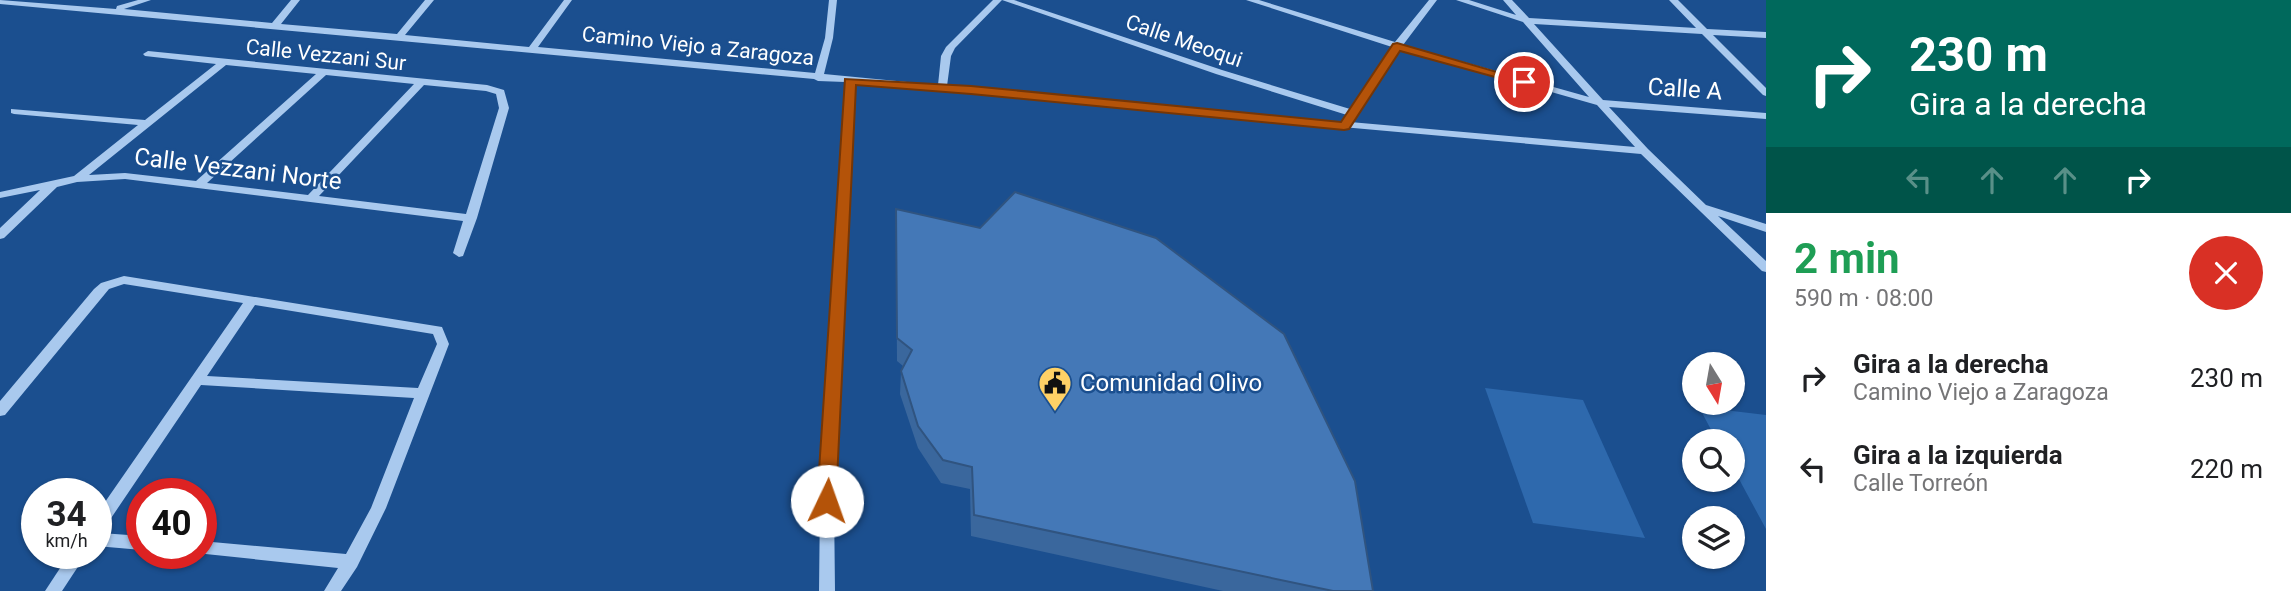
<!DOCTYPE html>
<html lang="es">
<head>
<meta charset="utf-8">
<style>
	:root { --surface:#fff; --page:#f2f2f2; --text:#202124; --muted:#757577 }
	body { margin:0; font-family:Roboto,sans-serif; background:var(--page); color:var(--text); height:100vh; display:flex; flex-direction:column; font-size:26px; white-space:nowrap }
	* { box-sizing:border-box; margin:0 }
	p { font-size:23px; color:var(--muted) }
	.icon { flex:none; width:38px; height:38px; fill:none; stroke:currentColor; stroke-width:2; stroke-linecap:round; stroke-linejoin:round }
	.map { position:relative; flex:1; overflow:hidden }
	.side { display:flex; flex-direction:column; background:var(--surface); width:525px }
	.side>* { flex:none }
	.banner { background:#00695c; color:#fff; overflow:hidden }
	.needle { width:46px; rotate:169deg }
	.buttons { position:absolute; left:1682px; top:352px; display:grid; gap:14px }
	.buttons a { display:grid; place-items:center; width:63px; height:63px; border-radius:50%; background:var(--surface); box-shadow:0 2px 5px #0004; font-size:35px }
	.speed { position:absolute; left:21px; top:478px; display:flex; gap:14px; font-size:35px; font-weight:700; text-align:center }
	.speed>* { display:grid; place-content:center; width:91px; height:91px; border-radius:50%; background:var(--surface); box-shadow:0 2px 5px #0004; line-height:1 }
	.speed small { font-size:18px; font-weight:400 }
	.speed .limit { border:10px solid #d22; background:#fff; color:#111 }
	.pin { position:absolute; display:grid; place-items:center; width:60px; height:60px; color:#fff; margin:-30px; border:4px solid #fff; border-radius:50%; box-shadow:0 2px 7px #0007 }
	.me { position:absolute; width:77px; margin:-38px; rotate:3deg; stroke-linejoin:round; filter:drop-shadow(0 0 5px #0008) }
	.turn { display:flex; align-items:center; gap:24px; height:147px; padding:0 28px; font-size:32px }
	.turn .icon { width:91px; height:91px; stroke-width:2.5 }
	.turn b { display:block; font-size:49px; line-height:60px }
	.lanes { display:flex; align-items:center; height:66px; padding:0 28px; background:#0003; justify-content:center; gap:35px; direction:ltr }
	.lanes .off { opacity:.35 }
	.round { display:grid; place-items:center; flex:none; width:74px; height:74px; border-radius:37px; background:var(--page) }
	.overview { display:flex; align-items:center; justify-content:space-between; height:119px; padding:0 28px }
	h1 { font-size:42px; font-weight:700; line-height:52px; color:#1e9e55 }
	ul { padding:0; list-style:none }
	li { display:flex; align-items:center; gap:21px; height:91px; padding:0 28px }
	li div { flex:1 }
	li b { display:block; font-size:26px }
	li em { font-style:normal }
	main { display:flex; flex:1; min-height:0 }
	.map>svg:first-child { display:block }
	.green { fill:#2e69ad }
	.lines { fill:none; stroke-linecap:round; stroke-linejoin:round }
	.minor { fill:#a9c9ee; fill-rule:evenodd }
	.wall { fill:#3a679d }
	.building { fill:#4478b7; stroke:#305480; stroke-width:2 }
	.route { fill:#b45309; stroke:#753606; stroke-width:2 }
	.labels { text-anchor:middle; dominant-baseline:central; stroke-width:5; stroke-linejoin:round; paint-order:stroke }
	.far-street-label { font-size:21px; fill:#fff; stroke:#1b4f8f }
	.street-label { font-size:24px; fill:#fff; stroke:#1b4f8f }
	.poi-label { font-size:24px; fill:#fff; stroke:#1b4f8f; text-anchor:start }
</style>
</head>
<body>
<main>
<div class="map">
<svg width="1766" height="591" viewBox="0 0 1766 591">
	<rect width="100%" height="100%" fill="#1b4f8f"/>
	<g class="green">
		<path d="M1485,388L1583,400L1645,538L1533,523Z"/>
		<path d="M1699,407L1766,415V529L1733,468L1732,441H1717Z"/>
	</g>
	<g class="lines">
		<g class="minor">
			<path d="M0,0L116,9L117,6L138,0H151L124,9L272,23L291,0H300L281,24L397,34L425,0H434L405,35L529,47L564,0H572L538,47L815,73L825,38L829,0H837L833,38L824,74L938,85L941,56L946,47L993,0H1014L1222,70L1350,109L1392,47L1246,0H1259L1395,42L1429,0H1437L1403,45L1589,97L1523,22L1456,0H1469L1516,15L1503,0H1512L1529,18L1696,28L1669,0H1678L1707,29L1766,32V38L1713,35L1766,88V96L1763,95L1702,34L1534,24L1603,100L1766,113V119L1609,107L1648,149L1706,205L1766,224V232L1718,216L1766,261V272L1762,271L1641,154L855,83L834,501L835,591H819L820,501L845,82L818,81L814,79L0,4ZM1002,0L1216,74L1347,115L1343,120L1344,122L947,86L951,56L955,48ZM1399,49L1597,105L1635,147L1350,122Z"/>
			<path d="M148,51L487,85L504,90L509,108L477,218L463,256L459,257L453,253L463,221L125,179L77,182L57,187L4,238L0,239V228L40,190L0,198V192L74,176L138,125L14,114L11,113V109L145,120L216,64L145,56L143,54ZM226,65L316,74L196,181L125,173L89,175ZM326,75L414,84L308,195L207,183ZM424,85L486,91L496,94L499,108L466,214L319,196Z"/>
			<path d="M124,276L442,327L449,344L386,508L357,567L341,591H324L338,568L196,553H201V541L346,554L371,508L414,398L201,385L101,533L142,536V550L96,546V515L243,303L124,284L109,289L5,415L0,416V401L94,289L101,283ZM255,305L433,334L437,344L418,388L207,376Z"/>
			<path d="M70,553H87L62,591H45Z"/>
		</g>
	</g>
	<path class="wall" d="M896,232L1373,591H1223L971,536L970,489L941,483L918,448L900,394L901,371L903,366L897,361Z"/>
	<path class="building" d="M1015,192L1156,238L1284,334L1355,481L1373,591H1333L974,515L972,467L943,460L918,426L901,371L912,350L897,338L896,209L980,228Z"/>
	<path class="route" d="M1397,43L1531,82L1524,85L1400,51L1349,129L1344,130L971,94L856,85L836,501L833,507L827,509L820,507L817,501L845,79L971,86L1341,122L1393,44Z"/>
	<defs>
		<symbol id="civic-pin" viewBox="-11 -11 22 30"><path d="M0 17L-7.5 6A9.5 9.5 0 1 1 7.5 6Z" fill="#ffd166" stroke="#1b4f8f"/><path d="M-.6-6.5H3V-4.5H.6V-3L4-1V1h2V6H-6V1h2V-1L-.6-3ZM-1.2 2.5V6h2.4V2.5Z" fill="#111"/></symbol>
	</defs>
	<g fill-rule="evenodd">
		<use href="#civic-pin" x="1036" y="364" width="38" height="52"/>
	</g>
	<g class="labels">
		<g class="far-street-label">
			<text transform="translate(1184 41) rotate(19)">Calle Meoqui</text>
			<text transform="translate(698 46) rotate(6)">Camino Viejo a Zaragoza</text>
			<text transform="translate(326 55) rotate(6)">Calle Vezzani Sur</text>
		</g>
		<g class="street-label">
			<text transform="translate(1685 89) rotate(4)">Calle A</text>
			<text transform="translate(238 169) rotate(7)">Calle Vezzani Norte</text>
		</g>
		<g class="poi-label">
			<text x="1080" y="383">Comunidad Olivo</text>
		</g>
	</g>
</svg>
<div class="buttons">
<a><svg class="needle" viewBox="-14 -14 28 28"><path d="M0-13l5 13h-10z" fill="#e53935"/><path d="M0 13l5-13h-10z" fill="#757577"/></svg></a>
<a><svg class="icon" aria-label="search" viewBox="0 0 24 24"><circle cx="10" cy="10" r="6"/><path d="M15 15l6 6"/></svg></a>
<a><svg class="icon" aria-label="layers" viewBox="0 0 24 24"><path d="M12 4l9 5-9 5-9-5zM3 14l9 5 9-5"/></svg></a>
</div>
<div class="speed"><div>34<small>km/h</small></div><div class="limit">40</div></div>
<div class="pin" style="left:1524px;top:82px;background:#d93025"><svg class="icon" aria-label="arrive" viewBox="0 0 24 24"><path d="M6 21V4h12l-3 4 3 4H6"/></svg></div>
<svg class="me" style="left:827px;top:501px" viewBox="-20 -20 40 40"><circle r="19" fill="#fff"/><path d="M0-13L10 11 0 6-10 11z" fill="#b45309"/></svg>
</div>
<section class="side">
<div class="banner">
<div class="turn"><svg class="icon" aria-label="right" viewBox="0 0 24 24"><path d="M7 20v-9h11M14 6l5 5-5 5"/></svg><div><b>230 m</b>Gira a la derecha</div></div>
<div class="lanes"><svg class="icon off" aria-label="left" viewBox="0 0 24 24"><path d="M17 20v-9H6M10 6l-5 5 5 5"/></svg><svg class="icon off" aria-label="ahead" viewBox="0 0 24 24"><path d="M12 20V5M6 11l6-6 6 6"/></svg><svg class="icon off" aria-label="ahead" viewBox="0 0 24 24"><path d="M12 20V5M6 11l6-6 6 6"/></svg><svg class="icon" aria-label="right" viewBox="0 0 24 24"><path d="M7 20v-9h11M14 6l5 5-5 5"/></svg></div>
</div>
<div class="overview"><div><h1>2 min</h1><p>590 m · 08:00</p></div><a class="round" style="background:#d93025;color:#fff"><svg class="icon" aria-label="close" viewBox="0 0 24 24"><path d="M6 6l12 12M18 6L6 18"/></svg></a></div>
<ul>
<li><svg class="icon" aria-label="right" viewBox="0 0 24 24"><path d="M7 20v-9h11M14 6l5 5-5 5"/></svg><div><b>Gira a la derecha</b><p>Camino Viejo a Zaragoza</p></div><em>230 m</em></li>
<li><svg class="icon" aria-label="left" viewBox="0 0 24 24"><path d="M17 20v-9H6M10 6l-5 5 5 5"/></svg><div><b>Gira a la izquierda</b><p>Calle Torreón</p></div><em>220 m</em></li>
</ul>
</section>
</main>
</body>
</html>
